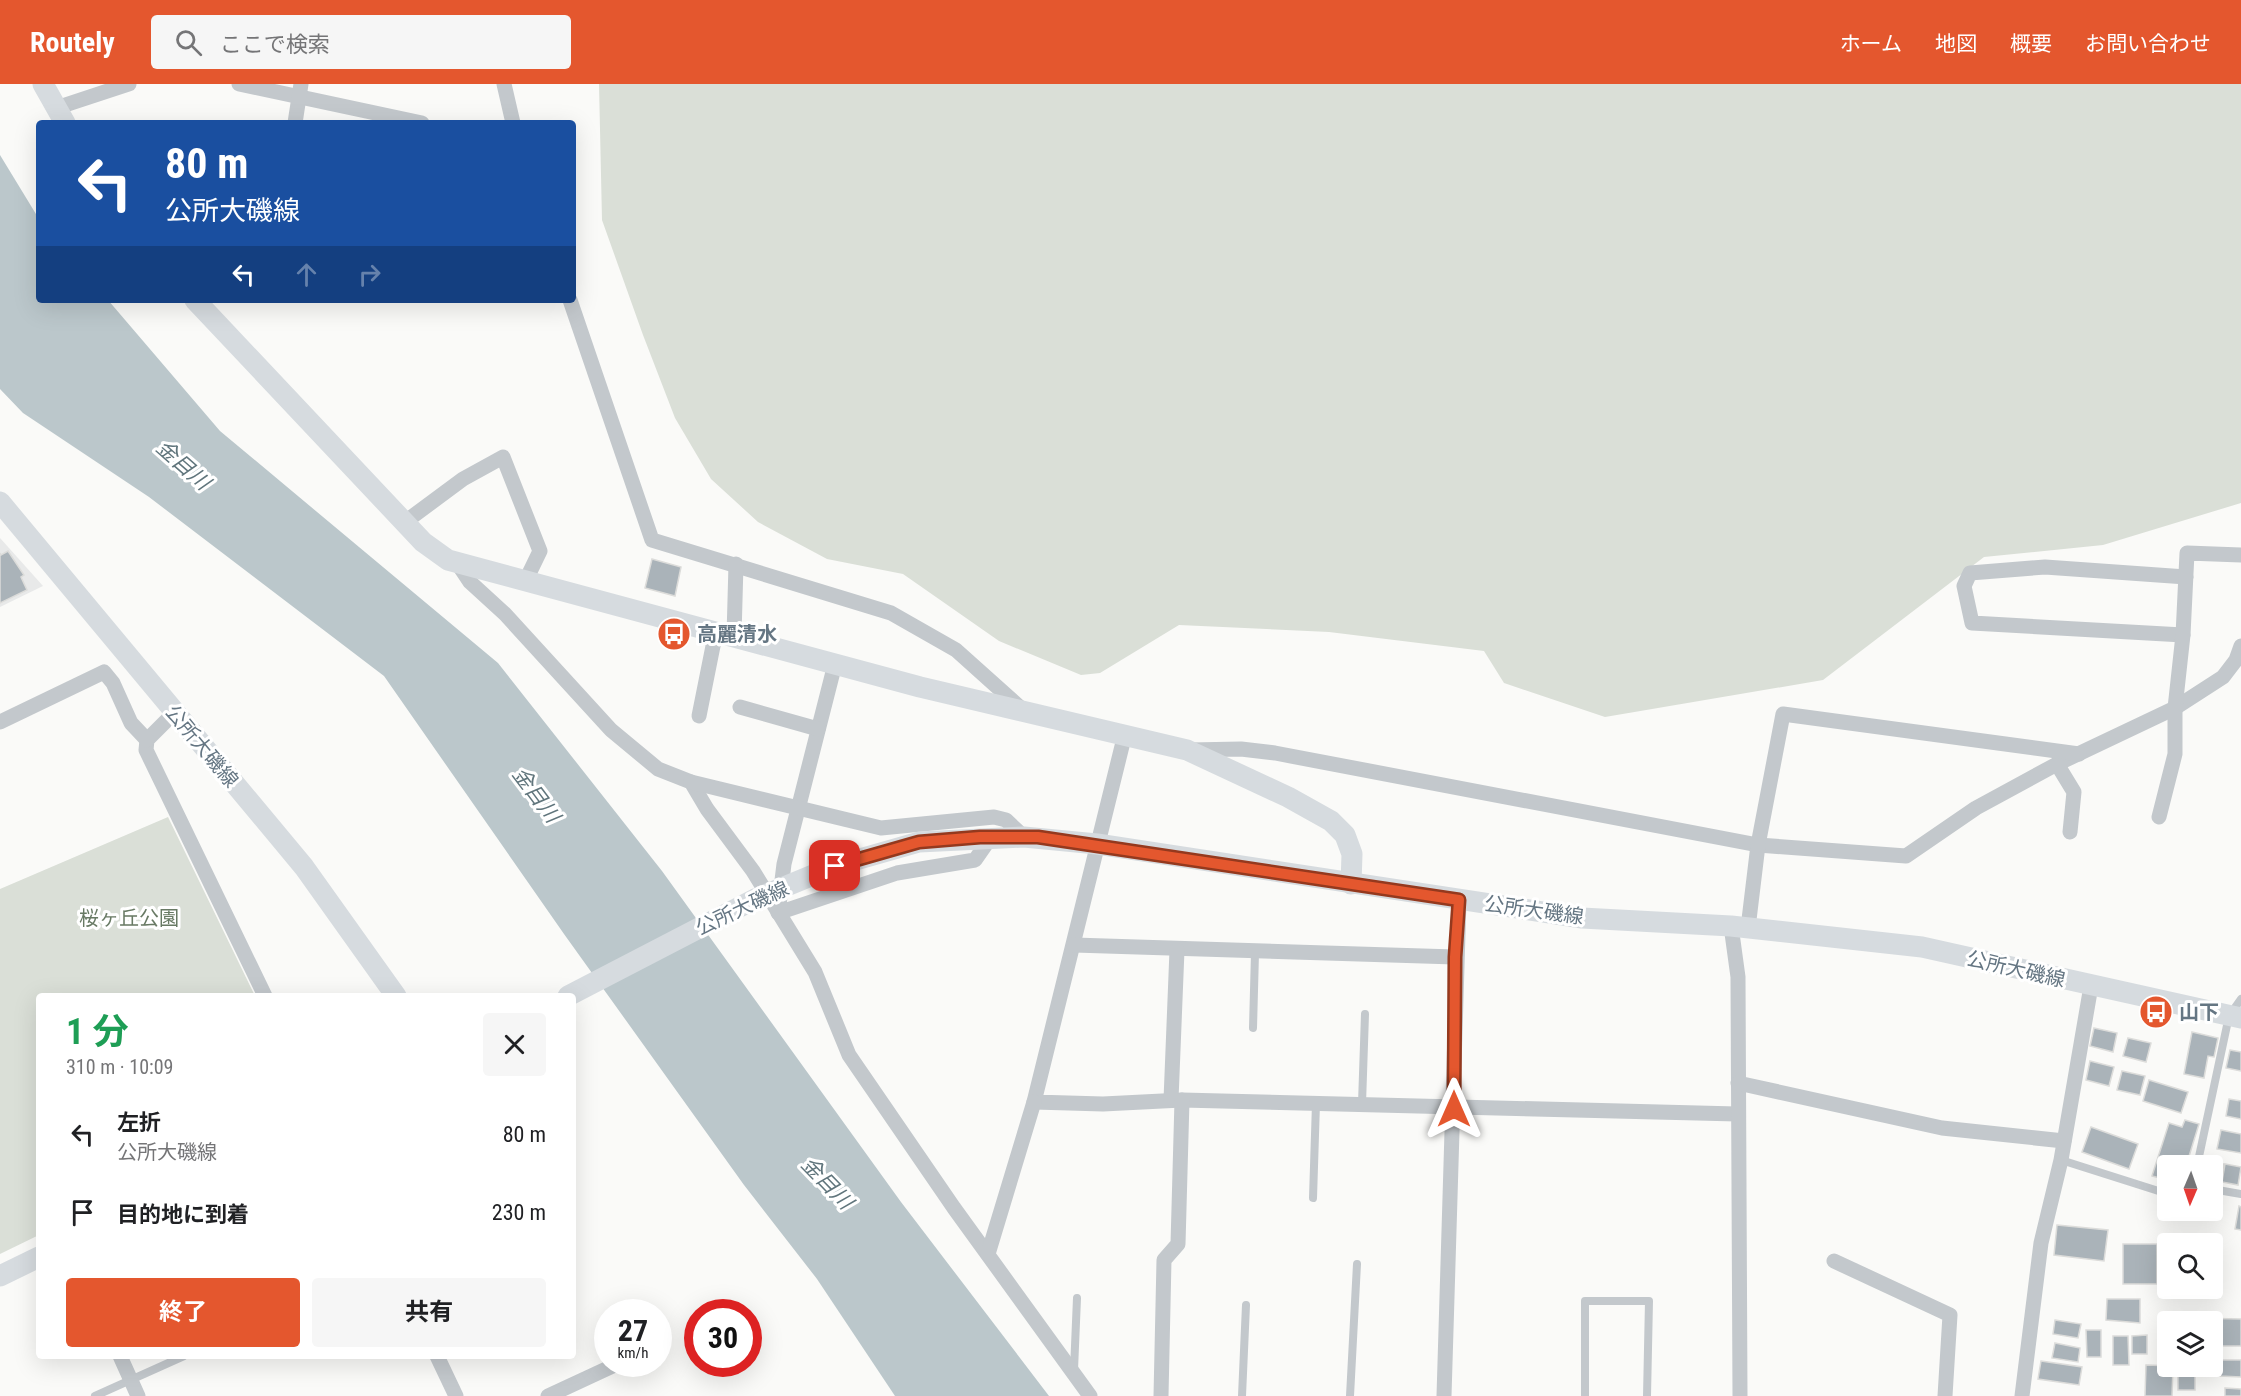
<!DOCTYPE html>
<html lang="ja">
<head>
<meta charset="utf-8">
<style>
	:root { --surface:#fff; --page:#f6f6f6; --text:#202124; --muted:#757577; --accent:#e4572e }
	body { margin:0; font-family:"Roboto Condensed","Noto Sans JP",sans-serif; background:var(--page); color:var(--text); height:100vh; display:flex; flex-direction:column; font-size:22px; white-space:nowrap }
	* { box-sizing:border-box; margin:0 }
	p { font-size:20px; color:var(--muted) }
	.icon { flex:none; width:33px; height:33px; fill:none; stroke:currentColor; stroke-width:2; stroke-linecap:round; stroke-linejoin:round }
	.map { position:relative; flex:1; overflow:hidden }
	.details { position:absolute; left:36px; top:909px; width:540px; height:366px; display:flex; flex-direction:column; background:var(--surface); border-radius:6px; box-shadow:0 6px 24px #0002 }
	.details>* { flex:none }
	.guide { position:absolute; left:36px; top:36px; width:540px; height:183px; border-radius:6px; box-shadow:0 6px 24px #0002; background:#1a4fa0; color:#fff; overflow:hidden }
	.needle { width:39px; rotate:182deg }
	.buttons { position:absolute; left:2157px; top:1071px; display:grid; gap:12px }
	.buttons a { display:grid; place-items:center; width:66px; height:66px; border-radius:6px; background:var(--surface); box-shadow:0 6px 24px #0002; font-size:30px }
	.speed { position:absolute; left:594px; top:1215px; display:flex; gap:12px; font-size:30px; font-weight:700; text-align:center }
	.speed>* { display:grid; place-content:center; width:78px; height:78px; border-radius:50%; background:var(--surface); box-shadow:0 6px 24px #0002; line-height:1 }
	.speed small { font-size:15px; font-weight:400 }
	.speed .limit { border:9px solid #d22; background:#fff; color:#111 }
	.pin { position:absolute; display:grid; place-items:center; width:51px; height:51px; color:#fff; margin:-26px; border-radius:12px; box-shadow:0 3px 9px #0006 }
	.me { position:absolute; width:66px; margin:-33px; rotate:0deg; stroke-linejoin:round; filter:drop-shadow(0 0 4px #0008) }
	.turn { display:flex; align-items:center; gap:21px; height:126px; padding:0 30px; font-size:27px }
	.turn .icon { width:78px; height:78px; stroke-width:2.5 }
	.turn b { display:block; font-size:42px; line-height:51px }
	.lanes { display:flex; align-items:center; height:57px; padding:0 30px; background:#0003; justify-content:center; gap:30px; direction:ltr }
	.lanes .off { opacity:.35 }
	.round { display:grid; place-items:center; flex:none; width:63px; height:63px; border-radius:6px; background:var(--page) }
	.headline { display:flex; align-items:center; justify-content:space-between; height:102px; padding:0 30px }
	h1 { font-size:36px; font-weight:700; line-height:45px; color:#1e9e55 }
	.button { display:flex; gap:12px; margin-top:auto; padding:12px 30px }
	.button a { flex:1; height:69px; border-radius:6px; background:var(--accent); color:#fff; font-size:24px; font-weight:700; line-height:69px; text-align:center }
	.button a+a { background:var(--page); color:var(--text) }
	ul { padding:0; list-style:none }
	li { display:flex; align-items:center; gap:18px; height:78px; padding:0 30px }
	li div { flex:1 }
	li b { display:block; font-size:22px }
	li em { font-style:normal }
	header { display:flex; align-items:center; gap:36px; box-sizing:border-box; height:84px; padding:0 30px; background:var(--accent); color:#fff }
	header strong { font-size:28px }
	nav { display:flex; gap:33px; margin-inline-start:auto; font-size:21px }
	.search { width:420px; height:54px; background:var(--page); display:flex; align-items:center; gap:15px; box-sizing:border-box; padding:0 21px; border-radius:6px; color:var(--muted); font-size:22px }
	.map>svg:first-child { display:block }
	.built { fill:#e8e9e9 }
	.green { fill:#dadfd7 }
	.water { fill:#bbc7cb }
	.building { fill:#aab3b9; stroke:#dcdcda; stroke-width:1.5 }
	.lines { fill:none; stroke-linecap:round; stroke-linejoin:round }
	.lane { stroke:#c3c8cc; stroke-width:8 }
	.street { stroke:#c3c8cc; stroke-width:15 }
	.secondary { stroke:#d6dbdf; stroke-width:21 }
	.route-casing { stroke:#94391e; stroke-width:15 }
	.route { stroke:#e4572e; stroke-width:10 }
	.labels { text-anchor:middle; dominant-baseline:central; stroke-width:6; stroke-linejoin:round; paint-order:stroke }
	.poi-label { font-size:20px; font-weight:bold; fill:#657683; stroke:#fff; text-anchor:start }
	.street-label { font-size:20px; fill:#657683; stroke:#fff }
	.park-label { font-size:20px; fill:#687a64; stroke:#fff }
	.water-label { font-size:21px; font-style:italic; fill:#60757c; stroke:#fff }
</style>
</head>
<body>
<header>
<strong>Routely</strong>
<div class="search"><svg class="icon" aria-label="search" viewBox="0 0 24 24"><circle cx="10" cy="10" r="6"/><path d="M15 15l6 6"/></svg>ここで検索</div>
<nav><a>ホーム</a><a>地図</a><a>概要</a><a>お問い合わせ</a></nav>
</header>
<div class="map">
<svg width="2241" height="1312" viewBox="0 0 2241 1312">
	<rect width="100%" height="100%" fill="#fafaf8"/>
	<path class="built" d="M0,454L43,502L0,523Z"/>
	<g class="green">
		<path d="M599,0H2241V419L2103,461L1984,473L1823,596L1605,633L1504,599L1484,567L1329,548L1179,541L1100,589L1081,591L999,557L903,490L827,475L758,438L711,395L675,334L643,251L602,136Z"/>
		<path d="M168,733L255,912H39V1151L0,1170V805Z"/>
	</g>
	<path class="water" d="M0,71L39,135V216H108L220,347L498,579L662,787L901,1118L1049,1312H895L817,1195L744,1101L564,850L384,592L149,413L23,329L0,305Z"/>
	<g class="building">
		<path d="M8,467L24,491L21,493L27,506L0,519V469L1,471Z"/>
		<path d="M652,475L681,483L675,512L645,504Z"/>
		<path d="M2094,944L2117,949L2113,968L2090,962Z"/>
		<path d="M2192,948L2218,954L2214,973L2208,972L2204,994L2184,990Z"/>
		<path d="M2128,954L2151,959L2146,978L2123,972Z"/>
		<path d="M2230,966L2241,968V987L2226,984Z"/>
		<path d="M2090,977L2114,983L2109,1002L2086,996Z"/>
		<path d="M2122,987L2145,992L2140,1011L2117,1006Z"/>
		<path d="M2149,996L2188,1008L2181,1029L2143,1017Z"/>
		<path d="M2229,1015L2241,1017V1035L2226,1032Z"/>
		<path d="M2185,1036L2199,1040L2186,1082H2168V1096L2152,1092L2169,1039L2182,1043Z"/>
		<path d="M2091,1043L2138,1060L2129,1085L2082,1068Z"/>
		<path d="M2221,1046L2241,1050V1069L2217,1065Z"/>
		<path d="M2207,1077L2224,1080L2221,1095L2212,1093V1082H2207Z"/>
		<path d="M2225,1080L2241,1083L2238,1101L2222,1098Z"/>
		<path d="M2239,1122L2241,1123V1146L2235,1145Z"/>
		<path d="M2057,1141L2108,1146L2104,1177L2054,1171Z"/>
		<rect x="2123" y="1160" width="34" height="40"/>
		<path d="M2212,1169L2217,1170V1196L2212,1195Z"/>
		<path d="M2107,1215H2140V1239L2106,1236Z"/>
		<path d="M2193,1234L2241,1235V1262H2212V1238H2193Z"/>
		<path d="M2055,1236L2081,1240L2078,1254L2053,1250Z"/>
		<path d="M2086,1246H2101V1273H2087Z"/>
		<path d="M2147,1251V1270H2132V1252Z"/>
		<path d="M2113,1252H2128L2129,1281H2113Z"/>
		<path d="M2055,1259L2080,1264L2078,1278L2052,1274Z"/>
		<path d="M2220,1276H2241V1293L2220,1292Z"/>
		<path d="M2041,1277L2082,1283L2079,1301L2038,1295Z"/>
		<path d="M2146,1281L2173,1282L2172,1312H2145Z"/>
		<path d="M2178,1282H2201V1292H2195V1306H2178Z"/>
		<path d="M2225,1304L2241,1305V1312H2225Z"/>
	</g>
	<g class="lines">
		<g class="lane">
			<path d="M1253,944L1255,869"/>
			<path d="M1362,1020L1365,930"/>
			<path d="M2061,1076L2168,1110"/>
			<path d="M2197,1082L2229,932L2241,915"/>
			<path d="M2212,1105L2241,1110"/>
			<path d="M1313,1114L1316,1019"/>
			<path d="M1074,1286L1077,1214"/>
			<path d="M95,1312L184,1272"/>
			<path d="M1242,1312L1246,1221"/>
			<path d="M1350,1312L1357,1180"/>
			<path d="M1585,1312V1217H1649L1647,1312"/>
		</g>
		<g class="street">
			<path d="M239,0L422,39"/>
			<path d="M504,0L513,39"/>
			<path d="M56,24L129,0"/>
			<path d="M295,39L301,0"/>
			<path d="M570,216L652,456L891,529L956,566L1024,627"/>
			<path d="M405,438L463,395L503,373L540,467L525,498"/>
			<path d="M458,480L470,498L505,530L611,646L658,685L691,698L707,725L753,787L815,888L849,971L954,1124L1090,1312"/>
			<path d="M2183,551L1972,539L1964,502L1970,489L2045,483L2186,493"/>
			<path d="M734,552L736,480"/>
			<path d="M835,580L784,780L778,829L897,789L975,776L991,753"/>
			<path d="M740,623L818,645"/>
			<path d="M174,629L147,656L146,666L265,912"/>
			<path d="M699,632L716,547"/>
			<path d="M0,638L104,588L113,599L131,639L147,656"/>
			<path d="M1125,650L1034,1018L1103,1020L1182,1016L1737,1030"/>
			<path d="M1190,666L1241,665L1275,669L1758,761L1906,772L1976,724L2057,680L2175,624L2223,593L2236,576L2241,562"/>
			<path d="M2057,680L2074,708L2070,748"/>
			<path d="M691,698L881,744L994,733L1006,736L1024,753"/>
			<path d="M2159,733L2175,670V624L2183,551L2187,469L2241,471"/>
			<path d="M1731,842L1738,893L1740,1312"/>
			<path d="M1748,844L1758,761L1783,630L2079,670"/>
			<path d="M1074,861L1455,873"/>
			<path d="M1738,999L1942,1044L2064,1057"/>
			<path d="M1171,1016L1177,866"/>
			<path d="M988,1170L1034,1018"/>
			<path d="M1834,1177L1950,1231L1945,1312"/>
			<path d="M120,1272L138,1312"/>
			<path d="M437,1272L456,1312"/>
			<path d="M548,1312L617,1280"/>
			<path d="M1161,1312L1164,1176L1178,1160L1182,1016"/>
			<path d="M1444,1312L1459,816"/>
			<path d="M2022,1312L2041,1159L2061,1076L2091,902"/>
		</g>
		<g class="secondary">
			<path d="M43,0L65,39"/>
			<path d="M195,216L423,458L448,476L920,603L1187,666L1288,713L1331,737L1345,751L1352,770L1351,800"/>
			<path d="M0,418L304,783L396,912"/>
			<path d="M568,912L755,815L835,782L919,758L1024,753L1097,760L1582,834L1731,842L1922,863L2241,934"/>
			<path d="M0,1192L39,1173"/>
		</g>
	</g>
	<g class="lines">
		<defs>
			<path id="route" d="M835,782L919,758L980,753H1038L1459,816L1455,873L1454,1025"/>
		</defs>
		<use href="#route" class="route-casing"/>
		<use href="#route" class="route"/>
	</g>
	<defs>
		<symbol id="bus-disc" viewBox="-11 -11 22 22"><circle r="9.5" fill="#e4572e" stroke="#fff"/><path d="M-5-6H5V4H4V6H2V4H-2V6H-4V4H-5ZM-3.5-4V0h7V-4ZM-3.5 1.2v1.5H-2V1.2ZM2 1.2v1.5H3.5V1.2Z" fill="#fff"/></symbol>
	</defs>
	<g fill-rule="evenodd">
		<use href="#bus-disc" x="655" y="531" width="38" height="38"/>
		<use href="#bus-disc" x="2137" y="909" width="38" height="38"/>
	</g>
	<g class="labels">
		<g class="poi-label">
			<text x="697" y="550">高麗清水</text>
			<text x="2179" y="928">山下</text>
		</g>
		<g class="street-label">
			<text transform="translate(202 662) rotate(50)">公所大磯線</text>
			<text transform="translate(742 824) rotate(-25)">公所大磯線</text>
			<text transform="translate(1534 826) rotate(8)">公所大磯線</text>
			<text transform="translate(2016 885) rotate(13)">公所大磯線</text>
		</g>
		<g class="park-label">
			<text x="129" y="834">桜ヶ丘公園</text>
		</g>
		<g class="water-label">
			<text transform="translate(183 381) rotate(41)">金目川</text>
			<text transform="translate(536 711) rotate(53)">金目川</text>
			<text transform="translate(827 1099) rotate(46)">金目川</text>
		</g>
	</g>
</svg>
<div class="buttons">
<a><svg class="needle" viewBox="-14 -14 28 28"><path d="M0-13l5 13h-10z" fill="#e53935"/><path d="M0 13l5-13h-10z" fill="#757577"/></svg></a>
<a><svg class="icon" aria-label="search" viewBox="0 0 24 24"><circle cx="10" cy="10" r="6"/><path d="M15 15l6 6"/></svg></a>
<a><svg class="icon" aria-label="layers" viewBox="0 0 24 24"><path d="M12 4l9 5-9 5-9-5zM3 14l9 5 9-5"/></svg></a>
</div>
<div class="speed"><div>27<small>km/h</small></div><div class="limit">30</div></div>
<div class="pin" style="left:835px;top:782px;background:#d93025"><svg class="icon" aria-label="arrive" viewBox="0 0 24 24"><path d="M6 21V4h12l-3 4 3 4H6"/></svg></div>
<svg class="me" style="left:1454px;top:1025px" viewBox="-20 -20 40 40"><path d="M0-17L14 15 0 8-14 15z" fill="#e4572e" stroke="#fff" stroke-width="4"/></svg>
<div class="guide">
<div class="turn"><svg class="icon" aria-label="left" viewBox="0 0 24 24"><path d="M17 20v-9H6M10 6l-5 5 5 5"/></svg><div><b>80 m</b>公所大磯線</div></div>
<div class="lanes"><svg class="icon" aria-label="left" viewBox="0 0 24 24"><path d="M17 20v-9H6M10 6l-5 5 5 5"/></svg><svg class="icon off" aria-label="ahead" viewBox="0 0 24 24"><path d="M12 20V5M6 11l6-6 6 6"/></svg><svg class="icon off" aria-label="right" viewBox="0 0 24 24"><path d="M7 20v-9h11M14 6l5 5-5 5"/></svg></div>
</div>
<section class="details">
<div class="headline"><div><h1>1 分</h1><p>310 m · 10:09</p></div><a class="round"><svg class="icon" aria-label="close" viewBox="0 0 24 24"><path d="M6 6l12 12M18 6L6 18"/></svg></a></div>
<ul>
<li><svg class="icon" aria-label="left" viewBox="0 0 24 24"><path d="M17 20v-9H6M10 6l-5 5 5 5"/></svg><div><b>左折</b><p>公所大磯線</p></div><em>80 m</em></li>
<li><svg class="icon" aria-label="arrive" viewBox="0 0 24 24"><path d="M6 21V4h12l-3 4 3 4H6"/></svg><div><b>目的地に到着</b></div><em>230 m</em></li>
</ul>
<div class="button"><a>終了</a><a>共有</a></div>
</section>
</div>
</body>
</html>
